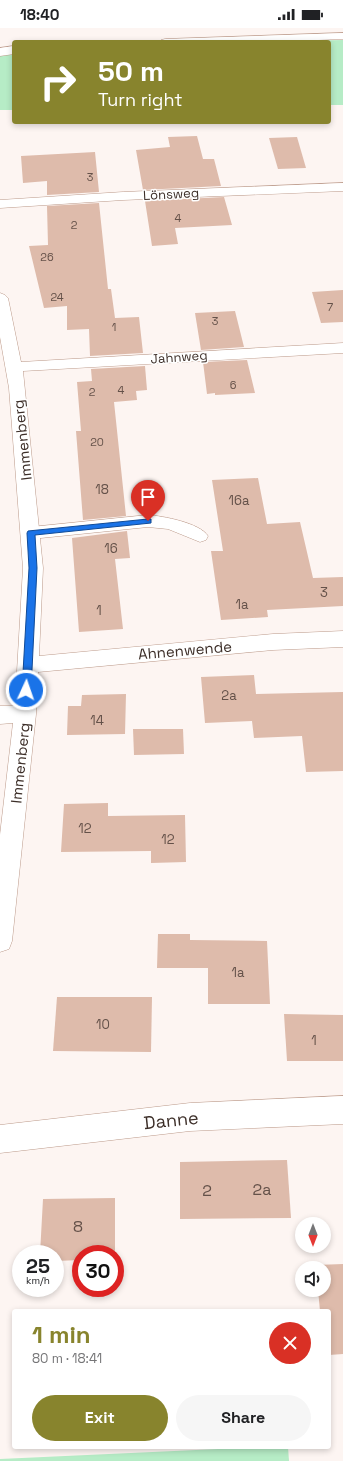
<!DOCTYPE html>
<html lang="en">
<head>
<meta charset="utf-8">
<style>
	:root { --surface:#fff; --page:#f6f6f6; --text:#202124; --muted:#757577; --accent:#88842d }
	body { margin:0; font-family:"Space Grotesk",sans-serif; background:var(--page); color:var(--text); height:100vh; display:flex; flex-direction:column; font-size:15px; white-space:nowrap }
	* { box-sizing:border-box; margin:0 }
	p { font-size:13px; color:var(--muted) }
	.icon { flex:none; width:22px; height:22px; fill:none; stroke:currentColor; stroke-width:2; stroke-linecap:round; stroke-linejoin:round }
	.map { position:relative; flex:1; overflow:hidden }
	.details { position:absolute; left:12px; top:1281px; width:319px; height:140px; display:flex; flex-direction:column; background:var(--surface); border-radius:4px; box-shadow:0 2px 6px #0003 }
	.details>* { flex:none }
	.guide { position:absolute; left:12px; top:12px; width:319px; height:84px; border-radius:4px; box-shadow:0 2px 6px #0003; background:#88842d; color:#fff; overflow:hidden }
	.needle { width:26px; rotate:180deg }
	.buttons { position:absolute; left:295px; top:1189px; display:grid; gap:8px }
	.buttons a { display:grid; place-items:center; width:36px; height:36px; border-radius:50%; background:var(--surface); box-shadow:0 2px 6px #0003; font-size:20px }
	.speed { position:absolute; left:12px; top:1217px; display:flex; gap:8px; font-size:20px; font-weight:700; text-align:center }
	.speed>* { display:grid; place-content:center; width:52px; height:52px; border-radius:50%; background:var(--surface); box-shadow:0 2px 6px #0003; line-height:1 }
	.speed small { font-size:10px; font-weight:400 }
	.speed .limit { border:6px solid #d22; background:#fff; color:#111 }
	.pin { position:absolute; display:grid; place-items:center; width:34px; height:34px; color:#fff; margin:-41px -17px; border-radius:50% 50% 50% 0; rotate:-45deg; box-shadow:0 0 4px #0007 }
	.pin .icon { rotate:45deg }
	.me { position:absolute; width:44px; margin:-22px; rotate:3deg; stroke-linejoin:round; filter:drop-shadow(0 0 3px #0008) }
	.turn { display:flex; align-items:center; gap:14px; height:84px; padding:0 20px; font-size:18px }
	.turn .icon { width:52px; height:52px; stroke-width:2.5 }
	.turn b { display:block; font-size:28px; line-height:34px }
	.round { display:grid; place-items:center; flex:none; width:42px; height:42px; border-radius:21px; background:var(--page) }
	.overview { display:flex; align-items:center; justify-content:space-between; height:68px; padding:0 20px }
	h1 { font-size:24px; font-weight:700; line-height:30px; color:var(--accent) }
	.action { display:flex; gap:8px; margin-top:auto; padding:8px 20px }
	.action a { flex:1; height:46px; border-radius:24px; background:var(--accent); color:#fff; font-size:16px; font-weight:700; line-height:46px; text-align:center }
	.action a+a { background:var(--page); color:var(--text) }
	.status { display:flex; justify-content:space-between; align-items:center; height:28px; padding:0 20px; background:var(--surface); direction:ltr }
	.status svg { height:11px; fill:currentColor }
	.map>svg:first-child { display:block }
	.green { fill:#b6ecc6 }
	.building { fill:#debbab }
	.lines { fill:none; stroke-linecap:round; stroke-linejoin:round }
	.service-casing { stroke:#bc9a8a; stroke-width:1 }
	.minor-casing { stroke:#bc9a8a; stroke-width:1 }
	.service { fill:#fff; fill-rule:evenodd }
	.minor { fill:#fff; fill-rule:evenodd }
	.route { fill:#1a73e8; stroke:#114b97 }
	.labels { text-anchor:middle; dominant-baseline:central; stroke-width:3; stroke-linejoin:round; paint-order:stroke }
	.far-number-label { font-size:11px; fill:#645149 }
	.far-street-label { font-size:13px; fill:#3c2e28; stroke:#fff }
	.number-label { font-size:13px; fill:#645149 }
	.street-label { font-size:15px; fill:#3c2e28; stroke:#fff }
	.near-number-label { font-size:16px; fill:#645149 }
	.near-street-label { font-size:18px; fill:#3c2e28; stroke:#fff }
</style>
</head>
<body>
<div class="status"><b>18:40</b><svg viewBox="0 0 49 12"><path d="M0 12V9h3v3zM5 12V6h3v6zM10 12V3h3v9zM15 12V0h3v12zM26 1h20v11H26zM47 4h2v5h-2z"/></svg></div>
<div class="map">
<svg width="343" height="1433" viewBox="0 0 343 1433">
	<rect width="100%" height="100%" fill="#fdf5f2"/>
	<g class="green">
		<path d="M343,12V77H329V14H247Z"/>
		<path d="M14,26V82H0V27Z"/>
		<path d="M261,1419H288L289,1433H0V1431Z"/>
	</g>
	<g class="building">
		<path d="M197,108L203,131H214L221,158L143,162L136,122L170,119L168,109Z"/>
		<path d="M297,109L306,140L278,141L269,110Z"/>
		<path d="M95,124L99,164L47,167V153L23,155L21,128Z"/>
		<path d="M224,169L232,197L175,200L178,216L152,218L145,173Z"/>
		<path d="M99,175L108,261H111L115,290L139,289L143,325L90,328L89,301L67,302V278L44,280L29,218L48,217L47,178Z"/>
		<path d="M343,262V294L321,295L312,264Z"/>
		<path d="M235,283L244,319L201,322L195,285Z"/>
		<path d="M247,332L255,365L215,367V365L207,366L203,334Z"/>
		<path d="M145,338L147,362L136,363L137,372L114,374L126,488L83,492L76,403H81L77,354L92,353L91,341Z"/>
		<path d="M258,450L267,496L300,494L313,550L343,549V578L267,582L268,589L221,592L211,523H223L212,452Z"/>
		<path d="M127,503L130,530L115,531L123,601L79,604L72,510Z"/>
		<path d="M254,647L256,666L343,664V743L306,744L302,708L254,710L252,693L205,695L201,649Z"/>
		<path d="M126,666L125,706L67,707L68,678H81L82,667Z"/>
		<path d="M133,701H183L184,726L134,727Z"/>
		<path d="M108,775V788L185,787L186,834L151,835V823L61,824L64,776Z"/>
		<path d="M158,906H190V912L267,913L270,976H208V940H157Z"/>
		<path d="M57,969H152L151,1024L53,1023Z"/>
		<path d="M284,986L343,987V1033H287Z"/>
		<path d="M287,1132L291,1190L180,1191V1134Z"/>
		<path d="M115,1170V1226H81V1232L55,1233V1226H40L43,1171Z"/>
		<path d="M343,1236V1326L329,1327V1283H320L318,1262H324V1240H316V1237Z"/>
	</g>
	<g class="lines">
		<defs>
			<path id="service" d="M148,487C163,488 200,495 208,508L206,512L200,514L168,501L148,499L31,511L25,509L23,505L25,501L31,499Z"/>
			<g id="minor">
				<path d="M343,5V11L268,14H159L161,12L165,11Z"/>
				<path d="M14,18V26L0,28V20Z"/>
				<path d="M343,155V163L123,172L0,180V172L123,164Z"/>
				<path d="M0,265L5,267L8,270L21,334L343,315V325L23,343L43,540L39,628L273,606L343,603V619L273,622L38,644L36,686L12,913L9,921L0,924V807L13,695L0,696V678H15L23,540L9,360L0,309Z"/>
				<path d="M343,1068V1096L190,1103L0,1125V1097L190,1075Z"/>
			</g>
		</defs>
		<use href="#service" class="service-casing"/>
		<use href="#minor" class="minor-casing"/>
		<use href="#service" class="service"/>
		<use href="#minor" class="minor"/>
	</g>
	<path class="route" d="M148,491H151V495L35,507L37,540L31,662L29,664H23L22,662L29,540L27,505L28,503Z"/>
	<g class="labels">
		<g class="far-number-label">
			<text x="90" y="149">3</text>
			<text x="178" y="190">4</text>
			<text x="74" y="197">2</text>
			<text x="47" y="229">26</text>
			<text x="57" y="269">24</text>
			<text x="330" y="279">7</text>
			<text x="215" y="293">3</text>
			<text x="114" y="299">1</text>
			<text x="233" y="357">6</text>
			<text x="121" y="362">4</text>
			<text x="92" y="364">2</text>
			<text x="97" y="414">20</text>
		</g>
		<g class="far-street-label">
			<text transform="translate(171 166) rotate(-3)">Lönsweg</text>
			<text transform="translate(179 329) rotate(-4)">Jahnweg</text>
		</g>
		<g class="number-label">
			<text x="102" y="461">18</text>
			<text x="239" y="472">16a</text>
			<text x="111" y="520">16</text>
			<text x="324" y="564">3</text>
			<text x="242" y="576">1a</text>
			<text x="99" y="582">1</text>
			<text x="229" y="667">2a</text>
			<text x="97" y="692">14</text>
			<text x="85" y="800">12</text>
			<text x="168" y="811">12</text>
			<text x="238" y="944">1a</text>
			<text x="103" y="996">10</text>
			<text x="314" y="1012">1</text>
		</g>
		<g class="street-label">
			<text transform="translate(22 412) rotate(-96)">Immenberg</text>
			<text transform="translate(185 622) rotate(-5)">Ahnenwende</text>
			<text transform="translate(20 735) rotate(-84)">Immenberg</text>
		</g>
		<g class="near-number-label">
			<text x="262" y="1161">2a</text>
			<text x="207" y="1162">2</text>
			<text x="78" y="1198">8</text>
		</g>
		<g class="near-street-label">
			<text transform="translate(171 1092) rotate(-6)">Danne</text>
		</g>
	</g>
</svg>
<div class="buttons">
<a><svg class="needle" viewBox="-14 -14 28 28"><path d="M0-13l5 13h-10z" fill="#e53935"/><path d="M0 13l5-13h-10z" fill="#757577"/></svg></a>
<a><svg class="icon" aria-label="sound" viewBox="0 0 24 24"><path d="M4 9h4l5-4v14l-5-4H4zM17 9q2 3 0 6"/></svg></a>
</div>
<div class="speed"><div>25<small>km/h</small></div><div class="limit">30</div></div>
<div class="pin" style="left:148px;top:493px;background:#d93025"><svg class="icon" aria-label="arrive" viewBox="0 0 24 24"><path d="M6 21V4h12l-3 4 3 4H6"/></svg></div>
<svg class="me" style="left:26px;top:662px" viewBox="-20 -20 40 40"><circle r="17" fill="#1a73e8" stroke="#fff" stroke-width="3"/><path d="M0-11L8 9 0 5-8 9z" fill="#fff"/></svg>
<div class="guide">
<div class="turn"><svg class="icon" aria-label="right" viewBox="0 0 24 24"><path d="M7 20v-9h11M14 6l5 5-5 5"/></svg><div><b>50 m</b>Turn right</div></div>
</div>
<section class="details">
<div class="overview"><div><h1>1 min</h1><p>80 m · 18:41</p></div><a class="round" style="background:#d93025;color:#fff"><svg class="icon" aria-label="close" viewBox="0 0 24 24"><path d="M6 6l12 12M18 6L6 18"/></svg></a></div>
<div class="action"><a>Exit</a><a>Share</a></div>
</section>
</div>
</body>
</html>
